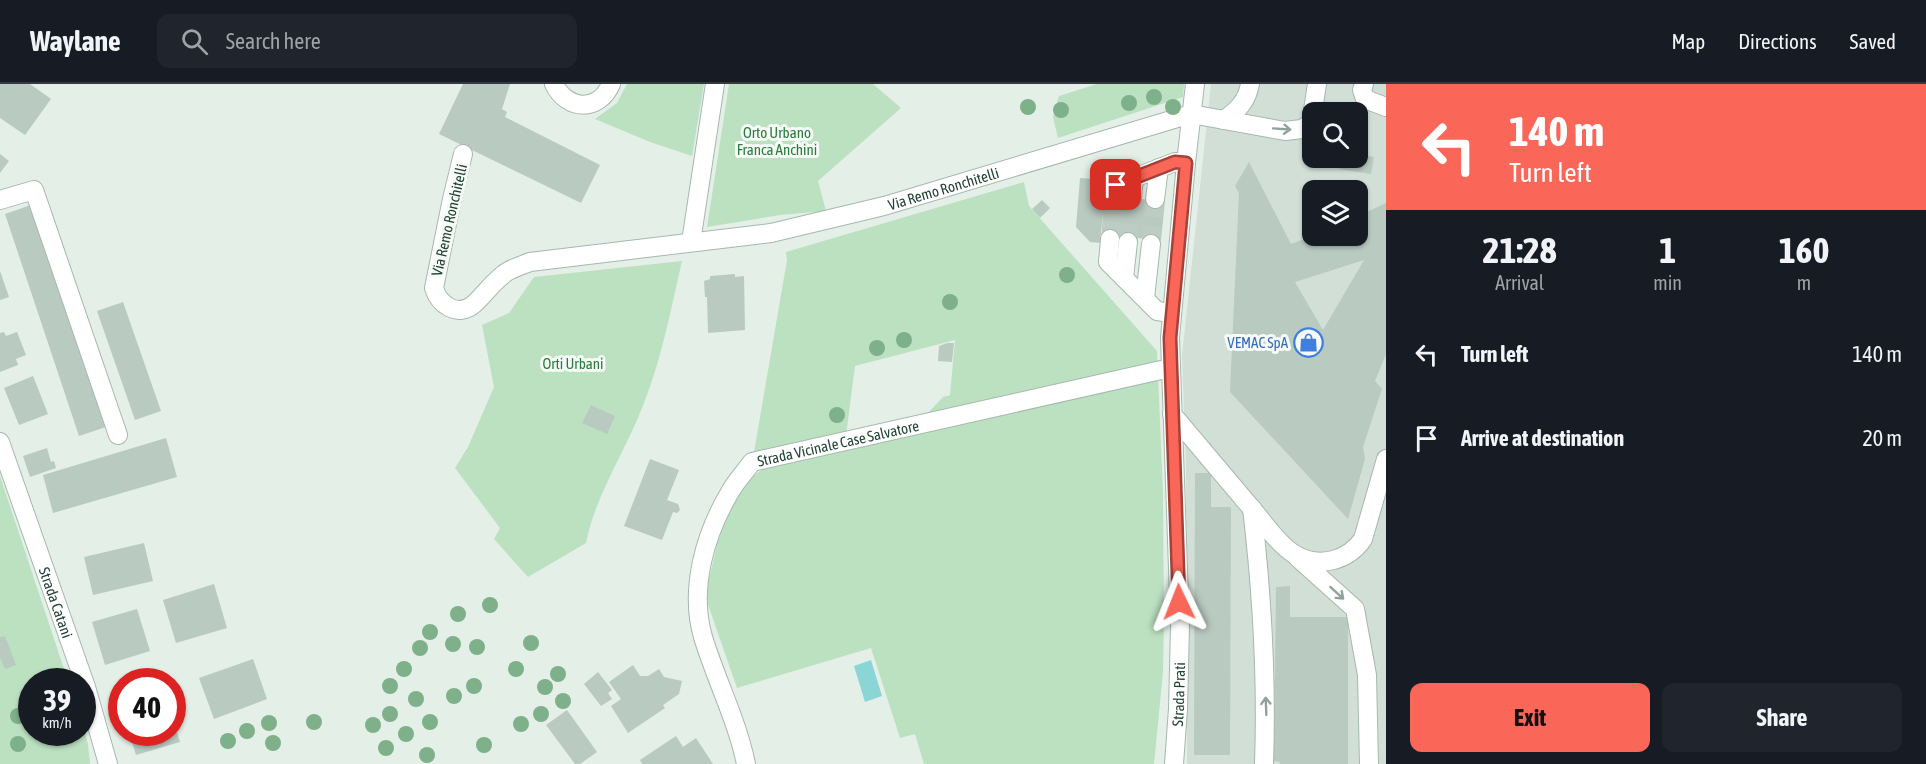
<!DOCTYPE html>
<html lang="en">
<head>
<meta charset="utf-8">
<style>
	:root { --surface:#171b24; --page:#20242c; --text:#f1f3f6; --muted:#9ea1a6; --line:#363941; --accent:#fa6657 }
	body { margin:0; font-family:"Asap Condensed",sans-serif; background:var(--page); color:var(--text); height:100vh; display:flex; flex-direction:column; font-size:22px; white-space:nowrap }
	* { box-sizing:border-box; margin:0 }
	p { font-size:20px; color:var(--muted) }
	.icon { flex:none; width:33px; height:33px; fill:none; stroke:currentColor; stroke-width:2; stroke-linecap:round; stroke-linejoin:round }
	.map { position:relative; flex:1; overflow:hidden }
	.drawer { display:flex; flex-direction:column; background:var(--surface); width:540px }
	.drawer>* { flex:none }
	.hud { background:#fa6657; color:#fff; overflow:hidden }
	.controls { position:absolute; left:1302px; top:18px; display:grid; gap:12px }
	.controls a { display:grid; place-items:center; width:66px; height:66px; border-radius:12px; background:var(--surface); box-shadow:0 2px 4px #0004; font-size:30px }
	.speed { position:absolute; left:18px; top:584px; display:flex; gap:12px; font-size:30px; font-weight:700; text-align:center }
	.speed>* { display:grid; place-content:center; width:78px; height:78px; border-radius:50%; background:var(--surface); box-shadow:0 2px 4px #0004; line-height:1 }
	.speed small { font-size:15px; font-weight:400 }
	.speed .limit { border:9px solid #d22; background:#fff; color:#111 }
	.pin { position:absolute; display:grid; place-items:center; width:51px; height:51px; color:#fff; margin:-26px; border-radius:12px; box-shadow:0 3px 9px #0006 }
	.me { position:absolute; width:66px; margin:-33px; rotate:358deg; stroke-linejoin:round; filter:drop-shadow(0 0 4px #0008) }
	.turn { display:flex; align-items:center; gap:21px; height:126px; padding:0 24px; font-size:27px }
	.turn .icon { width:78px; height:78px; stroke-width:2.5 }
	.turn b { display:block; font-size:42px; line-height:51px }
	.eta { display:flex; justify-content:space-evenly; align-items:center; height:102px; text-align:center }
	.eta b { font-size:36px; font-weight:700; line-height:42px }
	.button { display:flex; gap:12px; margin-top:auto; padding:12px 24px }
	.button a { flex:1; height:69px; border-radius:12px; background:var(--accent); color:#111; font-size:24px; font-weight:700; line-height:69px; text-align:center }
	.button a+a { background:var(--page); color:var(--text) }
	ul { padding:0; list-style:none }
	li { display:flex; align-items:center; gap:18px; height:84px; padding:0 24px }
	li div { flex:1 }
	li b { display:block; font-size:22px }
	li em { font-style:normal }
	header { display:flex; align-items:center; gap:36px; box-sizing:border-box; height:84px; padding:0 30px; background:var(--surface); border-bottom:2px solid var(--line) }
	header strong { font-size:28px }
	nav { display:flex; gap:33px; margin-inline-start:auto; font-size:21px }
	.search { width:420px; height:54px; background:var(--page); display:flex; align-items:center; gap:15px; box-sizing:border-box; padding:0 21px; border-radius:12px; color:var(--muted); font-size:22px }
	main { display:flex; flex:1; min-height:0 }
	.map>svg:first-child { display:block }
	.built { fill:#d2dfd7; fill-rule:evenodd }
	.green { fill:#bce1c1 }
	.water { fill:#8ad6d6 }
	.building { fill:#b9cac1; fill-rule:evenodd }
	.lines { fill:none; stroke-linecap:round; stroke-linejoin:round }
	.minor-tunnel { stroke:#bdccc4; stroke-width:18; stroke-dasharray:18 9; stroke-linecap:butt }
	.minor-casing { stroke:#a6b8ae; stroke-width:20 }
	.minor { stroke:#fff; stroke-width:18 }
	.tree { fill:#7eb089 }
	.oneway { stroke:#90a09a }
	.route-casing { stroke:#a24239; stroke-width:15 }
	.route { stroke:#fa6657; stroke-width:10 }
	.labels { text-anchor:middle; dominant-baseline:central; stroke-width:6; stroke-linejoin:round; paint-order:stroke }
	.park-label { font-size:15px; fill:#2a7c3c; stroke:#f6fbf7 }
	.street-label { font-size:15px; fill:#224234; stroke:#f6fbf7 }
	.shop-label { font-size:15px; fill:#366cbe; stroke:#f6fbf7; text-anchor:end }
</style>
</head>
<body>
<header>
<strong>Waylane</strong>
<div class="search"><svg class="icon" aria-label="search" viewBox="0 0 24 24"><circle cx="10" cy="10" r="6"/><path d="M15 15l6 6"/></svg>Search here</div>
<nav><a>Map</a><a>Directions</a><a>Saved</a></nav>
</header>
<main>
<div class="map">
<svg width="1386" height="680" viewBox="0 0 1386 680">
	<rect width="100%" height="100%" fill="#e4efe8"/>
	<path class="built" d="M1211,0H1386V680H1187L1186,386L1182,272ZM1312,28H1358V74H1312ZM1312,106H1358V152H1312Z"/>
	<g class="green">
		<path d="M627,0H704L692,72L650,58L595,35L617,19Z"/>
		<path d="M729,0H873L901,24L818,97L826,127L780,131L707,143Z"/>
		<path d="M1097,0H1184L1183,13L1058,54L1053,33L1059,12Z"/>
		<path d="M1024,98L1029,122L1157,267L1163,408L1164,537L1163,588L1154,680H924L915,650L900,654L871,564L737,604L705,512L717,461L731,419L753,392L773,378L910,348L943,313L950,311L955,256L855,282L846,352L753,374L787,176L786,168Z"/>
		<path d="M682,177C671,225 662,273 644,319C626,367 596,409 586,459L528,493L494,455L500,444L455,384L468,363L494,303L482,241L509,229L534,193Z"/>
		<path d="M0,392L68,597H32V648H82L83,642L88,660L90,680H0Z"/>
	</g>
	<path class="water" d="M871,576L882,612L865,618L854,582Z"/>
	<g class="building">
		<path d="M0,0H30L51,15L25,51L0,34Z"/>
		<path d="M463,0H510L502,25L507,28L505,33L600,81L581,119L439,50Z"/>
		<path d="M0,70L9,77L0,89Z"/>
		<path d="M1358,70L1374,73L1371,90L1339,85L1341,74H1358Z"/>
		<path d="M1249,78L1291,160L1312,152H1358V132L1386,119V270L1375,297L1382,305L1363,363L1365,375L1348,435L1230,308L1239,109L1235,102ZM1364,176L1323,246L1295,198Z"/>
		<path d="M1080,94L1107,96L1105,112L1165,117L1161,156L1102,151L1103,129L1100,159L1090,158L1076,143Z"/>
		<path d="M1042,116L1050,124L1040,134L1032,125Z"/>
		<path d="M31,121L106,343L79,352L5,130Z"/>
		<path d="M0,187L9,213L0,216Z"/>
		<path d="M735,190V193L744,192L745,246L708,249L707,213H705L704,197L710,195V192Z"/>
		<path d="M123,218L161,327L135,336L97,227Z"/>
		<path d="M4,248L6,252L17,248L26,271L16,275L18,281L0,288V249Z"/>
		<path d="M947,259H954L952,278L938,277L939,262Z"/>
		<path d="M33,292L48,330L19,341L4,304Z"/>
		<path d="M591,321L615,332L607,350L582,339Z"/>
		<path d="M166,354L177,393L53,429L43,391Z"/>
		<path d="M47,364L51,378L54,377L56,384L30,393L23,372Z"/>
		<path d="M650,375L679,386L667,416L678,420L680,426L677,429L673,428L662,456L624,442Z"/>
		<path d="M1195,389H1211V423H1231L1230,671H1194Z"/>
		<path d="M144,459L153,497L93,511L84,473Z"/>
		<path d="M214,500L227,544L176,559L163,516Z"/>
		<path d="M1290,502V533H1348V680H1280V678L1274,677L1276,503Z"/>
		<path d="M137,525L150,567L105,581L92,538Z"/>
		<path d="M5,552L16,581L5,585L0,574V553Z"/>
		<path d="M253,575L267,615L214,635L199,594Z"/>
		<path d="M633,581L640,592H648L659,585L664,593L682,597L679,610L663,621L665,624L628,649L611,622L621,615L609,598Z"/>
		<path d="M598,588L612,606L608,609L612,615L601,622L584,600Z"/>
		<path d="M567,626L597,668L580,680H575L546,641Z"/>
		<path d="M173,635L180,658L136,671L129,648H172Z"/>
		<path d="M676,652L683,663L696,654L713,680H642L640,676Z"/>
	</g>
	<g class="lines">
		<g class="minor-tunnel">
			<path d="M1110,155L1115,112"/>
			<path d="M1128,158L1132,113"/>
			<path d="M1151,160L1155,115"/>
		</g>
		<defs>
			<g id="minor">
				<path d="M554,0C567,27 599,28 611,0"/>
				<path d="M1364,0L1362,6L1365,15L1386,23"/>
				<path d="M1224,36C1238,26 1247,17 1250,0"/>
				<path id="s1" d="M463,70L452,115L434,204C439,221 458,234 474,220C484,211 492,199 504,190C511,184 521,182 530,178L771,149L884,122L1191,30L1285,47L1302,45L1311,39L1317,0"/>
				<path d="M1115,112L1116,101L1175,78L1186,79"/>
				<path d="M1132,113L1134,94"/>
				<path d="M1155,115L1159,84"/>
				<path d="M0,116L34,106L118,351"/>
				<path d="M1110,155L1108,178L1157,227L1171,229"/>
				<path d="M691,158L715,0"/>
				<path d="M1124,194L1128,158"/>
				<path d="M1145,214L1151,160"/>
				<path d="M1172,330C1199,362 1226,394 1253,426C1265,440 1278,460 1294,470C1318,485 1348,477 1363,455L1386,375"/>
				<path id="s2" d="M0,358L86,603L108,680"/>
				<path d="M1252,424C1262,509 1267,594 1264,680"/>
				<path d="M1297,473L1355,525L1367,591L1369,680"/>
				<path id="s3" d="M746,680C737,636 716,596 703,553C689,505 705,450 730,408C736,397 745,388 752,378L1170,284"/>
				<path id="s4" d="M1174,680L1178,625L1180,542L1170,254L1186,79L1195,0"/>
			</g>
		</defs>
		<use href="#minor" class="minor-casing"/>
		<use href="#minor" class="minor"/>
	</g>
	<g class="tree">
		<circle cx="1154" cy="13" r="8"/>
		<circle cx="1129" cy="19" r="8"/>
		<circle cx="1028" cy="23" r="8"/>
		<circle cx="1173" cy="23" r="8"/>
		<circle cx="1061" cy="26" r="8"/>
		<circle cx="1067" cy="191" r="8"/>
		<circle cx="950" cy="218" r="8"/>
		<circle cx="904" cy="256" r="8"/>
		<circle cx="877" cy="264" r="8"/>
		<circle cx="837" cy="331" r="8"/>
		<circle cx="490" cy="521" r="8"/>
		<circle cx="458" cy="530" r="8"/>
		<circle cx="430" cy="548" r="8"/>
		<circle cx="531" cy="559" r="8"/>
		<circle cx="453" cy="560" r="8"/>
		<circle cx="477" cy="563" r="8"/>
		<circle cx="420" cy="564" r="8"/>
		<circle cx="404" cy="585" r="8"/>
		<circle cx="516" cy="585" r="8"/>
		<circle cx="558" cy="590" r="8"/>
		<circle cx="390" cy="602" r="8"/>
		<circle cx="474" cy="602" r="8"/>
		<circle cx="545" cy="603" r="8"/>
		<circle cx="454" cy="612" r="8"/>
		<circle cx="416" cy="615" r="8"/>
		<circle cx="563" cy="617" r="8"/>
		<circle cx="390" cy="630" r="8"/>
		<circle cx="541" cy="630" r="8"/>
		<circle cx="18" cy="632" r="8"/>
		<circle cx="314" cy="638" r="8"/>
		<circle cx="430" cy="638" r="8"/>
		<circle cx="269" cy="639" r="8"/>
		<circle cx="521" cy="640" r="8"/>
		<circle cx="373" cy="641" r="8"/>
		<circle cx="247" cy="647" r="8"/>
		<circle cx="406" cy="650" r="8"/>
		<circle cx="228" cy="657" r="8"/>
		<circle cx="273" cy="659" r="8"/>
		<circle cx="18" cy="660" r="8"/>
		<circle cx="484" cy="661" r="8"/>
		<circle cx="386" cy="664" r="8"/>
		<circle cx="427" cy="671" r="8"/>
	</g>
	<defs><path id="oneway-shaft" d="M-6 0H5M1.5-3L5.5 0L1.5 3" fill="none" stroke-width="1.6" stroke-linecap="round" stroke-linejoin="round" transform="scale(1.5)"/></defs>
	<g class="oneway">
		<use href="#oneway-shaft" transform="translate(1282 45) rotate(4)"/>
		<use href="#oneway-shaft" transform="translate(1337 509) rotate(42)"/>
		<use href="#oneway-shaft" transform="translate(1266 622) rotate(-92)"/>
	</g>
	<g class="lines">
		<defs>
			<path id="route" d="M1116,101L1175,78L1186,79L1170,254L1179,518"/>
		</defs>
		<use href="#route" class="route-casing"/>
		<use href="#route" class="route"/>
	</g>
	<defs>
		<symbol id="shop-ring" viewBox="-11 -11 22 22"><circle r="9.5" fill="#f6fbf7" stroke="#3f7fe0" stroke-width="1.5"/><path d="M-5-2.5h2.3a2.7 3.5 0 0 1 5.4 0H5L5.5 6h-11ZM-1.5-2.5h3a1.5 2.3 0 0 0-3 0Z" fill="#3f7fe0"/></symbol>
	</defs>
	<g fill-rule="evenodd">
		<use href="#shop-ring" x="1292" y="242" width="33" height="33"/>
	</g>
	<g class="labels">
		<g class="park-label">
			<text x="777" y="48">Orto Urbano<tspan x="777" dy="17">Franca Anchini</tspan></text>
			<text x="573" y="279">Orti Urbani</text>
		</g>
		<g class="street-label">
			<text stroke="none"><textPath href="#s1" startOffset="681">Via Remo Ronchitelli</textPath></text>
			<text transform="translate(449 136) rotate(-77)">Via Remo Ronchitelli</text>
			<text stroke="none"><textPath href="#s3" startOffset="411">Strada Vicinale Case Salvatore</textPath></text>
			<text stroke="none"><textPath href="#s2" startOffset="170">Strada Catani</textPath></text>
			<text stroke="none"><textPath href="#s4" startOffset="70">Strada Prati</textPath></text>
		</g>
		<g class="shop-label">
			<text x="1288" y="258">VEMAC SpA</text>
		</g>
	</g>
</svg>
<div class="controls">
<a><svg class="icon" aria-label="search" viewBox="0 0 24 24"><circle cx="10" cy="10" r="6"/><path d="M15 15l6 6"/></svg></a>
<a><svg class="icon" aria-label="layers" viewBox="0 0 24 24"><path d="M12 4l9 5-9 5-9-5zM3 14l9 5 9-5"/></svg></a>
</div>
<div class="speed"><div>39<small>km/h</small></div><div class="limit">40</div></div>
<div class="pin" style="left:1116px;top:101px;background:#d93025"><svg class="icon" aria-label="arrive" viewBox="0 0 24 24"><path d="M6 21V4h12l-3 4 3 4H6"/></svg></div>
<svg class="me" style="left:1179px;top:518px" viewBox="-20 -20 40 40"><path d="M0-17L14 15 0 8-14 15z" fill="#fa6657" stroke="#fff" stroke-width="4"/></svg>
</div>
<section class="drawer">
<div class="hud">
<div class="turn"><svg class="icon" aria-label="left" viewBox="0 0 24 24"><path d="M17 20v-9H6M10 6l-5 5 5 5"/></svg><div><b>140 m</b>Turn left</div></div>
</div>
<div class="eta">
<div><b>21:28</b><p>Arrival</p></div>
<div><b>1</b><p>min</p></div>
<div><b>160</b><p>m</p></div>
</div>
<ul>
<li><svg class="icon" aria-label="left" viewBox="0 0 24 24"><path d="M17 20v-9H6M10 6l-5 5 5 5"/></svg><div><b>Turn left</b></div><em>140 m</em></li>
<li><svg class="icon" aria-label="arrive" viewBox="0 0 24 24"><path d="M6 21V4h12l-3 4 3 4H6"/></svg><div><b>Arrive at destination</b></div><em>20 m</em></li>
</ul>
<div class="button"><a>Exit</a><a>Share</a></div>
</section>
</main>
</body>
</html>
